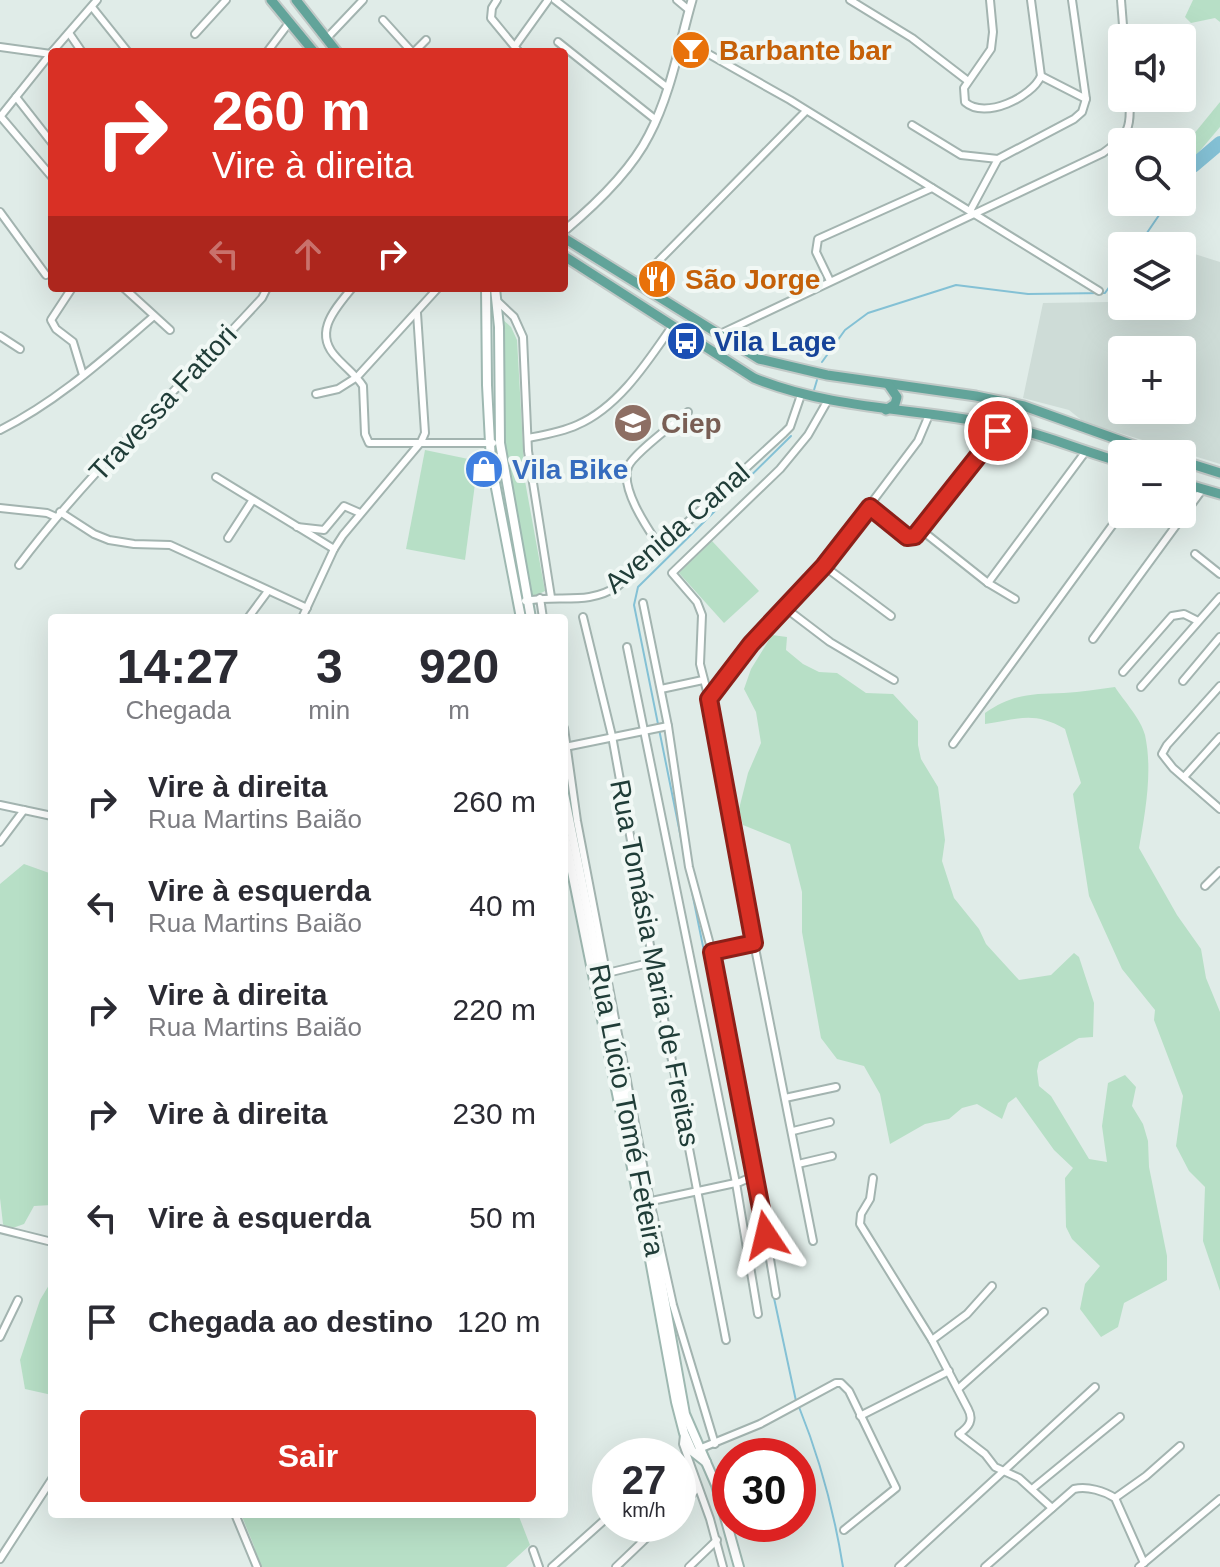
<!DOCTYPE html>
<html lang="pt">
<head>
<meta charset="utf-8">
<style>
	:root { --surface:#fff; --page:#f7f7f7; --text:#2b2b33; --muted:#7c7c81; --accent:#d93025 }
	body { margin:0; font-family:Arial,sans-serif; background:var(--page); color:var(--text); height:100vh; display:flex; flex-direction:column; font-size:30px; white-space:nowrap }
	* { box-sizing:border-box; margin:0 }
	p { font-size:26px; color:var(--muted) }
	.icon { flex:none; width:44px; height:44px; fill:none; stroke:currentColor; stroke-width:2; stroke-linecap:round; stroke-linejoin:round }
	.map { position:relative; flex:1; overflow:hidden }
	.side { position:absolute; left:48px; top:614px; width:520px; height:904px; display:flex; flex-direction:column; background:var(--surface); border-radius:8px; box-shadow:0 8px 32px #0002 }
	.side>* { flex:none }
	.banner { position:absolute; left:48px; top:48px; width:520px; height:244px; border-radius:8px; box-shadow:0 8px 32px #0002; background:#d93025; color:#fff; overflow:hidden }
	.fabs { position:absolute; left:1108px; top:24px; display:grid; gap:16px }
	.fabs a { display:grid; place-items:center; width:88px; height:88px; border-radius:8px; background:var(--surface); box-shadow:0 8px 32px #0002; font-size:40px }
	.speed { position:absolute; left:592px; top:1438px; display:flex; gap:16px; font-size:40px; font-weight:700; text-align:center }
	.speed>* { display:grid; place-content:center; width:104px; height:104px; border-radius:50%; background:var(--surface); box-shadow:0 8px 32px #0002; line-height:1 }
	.speed small { font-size:20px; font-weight:400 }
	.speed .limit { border:12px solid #d22; background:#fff; color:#111 }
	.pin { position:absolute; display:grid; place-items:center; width:68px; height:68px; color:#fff; margin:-34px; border:4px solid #fff; border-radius:50%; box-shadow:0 2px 8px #0007 }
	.me { position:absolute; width:88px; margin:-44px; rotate:350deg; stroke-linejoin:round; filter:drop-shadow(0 0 6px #0008) }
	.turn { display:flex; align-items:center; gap:28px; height:168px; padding:0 32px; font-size:36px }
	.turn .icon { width:104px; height:104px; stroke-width:2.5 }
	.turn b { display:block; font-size:56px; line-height:68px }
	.lanes { display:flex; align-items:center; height:76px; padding:0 32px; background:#0003; justify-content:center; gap:40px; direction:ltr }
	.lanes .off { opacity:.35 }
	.eta { display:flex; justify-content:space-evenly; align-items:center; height:136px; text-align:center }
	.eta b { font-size:48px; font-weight:700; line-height:56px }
	.action { display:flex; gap:16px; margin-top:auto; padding:16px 32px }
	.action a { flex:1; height:92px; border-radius:8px; background:var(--accent); color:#fff; font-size:32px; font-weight:700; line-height:92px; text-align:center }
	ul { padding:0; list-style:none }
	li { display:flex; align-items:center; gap:24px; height:104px; padding:0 32px }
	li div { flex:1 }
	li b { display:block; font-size:30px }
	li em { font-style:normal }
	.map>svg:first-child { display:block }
	.built { fill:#cedcd7; fill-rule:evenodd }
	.green { fill:#b7dfc6 }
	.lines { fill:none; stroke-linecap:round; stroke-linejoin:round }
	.stream { stroke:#84c1d5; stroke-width:2 }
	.river { stroke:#84c1d5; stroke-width:14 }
	.minor-casing { stroke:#a3b4b0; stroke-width:10 }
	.tertiary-casing { stroke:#a3b4b0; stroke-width:11 }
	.secondary-casing { stroke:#9eb8b1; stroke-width:12 }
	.primary-casing { stroke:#c1c9c7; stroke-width:13 }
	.minor { stroke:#fff; stroke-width:6 }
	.tertiary { stroke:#fff; stroke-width:7 }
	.secondary { stroke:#fff; stroke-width:8 }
	.primary { stroke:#62a49a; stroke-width:9 }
	.route-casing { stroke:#8d1f18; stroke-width:20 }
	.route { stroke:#d93025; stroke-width:14 }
	.labels { text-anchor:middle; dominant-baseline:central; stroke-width:8; stroke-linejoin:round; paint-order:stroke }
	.food-label { font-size:28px; font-weight:bold; fill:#c56008; stroke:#f1f8f5; text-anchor:start }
	.transit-label { font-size:28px; font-weight:bold; fill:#164399; stroke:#f1f8f5; text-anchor:start }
	.street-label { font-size:28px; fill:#203d38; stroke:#f1f8f5 }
	.education-label { font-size:28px; font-weight:bold; fill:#785e54; stroke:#f1f8f5; text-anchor:start }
	.shop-label { font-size:28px; font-weight:bold; fill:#366cbe; stroke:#f1f8f5; text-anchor:start }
</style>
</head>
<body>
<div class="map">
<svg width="1220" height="1567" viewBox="0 0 1220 1567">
	<rect width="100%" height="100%" fill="#e0ece8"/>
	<path class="built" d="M1182,250L1220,262V464L1084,422L1069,410L1023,398L1043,303L1109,302L1122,283V306H1182ZM1122,350H1182V410H1122Z"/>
	<g class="green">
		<path d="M1193,0H1220V22L1215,18L1191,23L1185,17Z"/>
		<path d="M1220,102V127L1182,172L1184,146Z"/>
		<path d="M501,318L511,327L517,340L525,481L545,591L533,597L530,595L504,441Z"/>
		<path d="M425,450L478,461L465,560L406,549Z"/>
		<path d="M712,541L759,591L724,623L679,573Z"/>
		<path d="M772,635L787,637L786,650L803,664L819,672L837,673L866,693L893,694L918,721V745L921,759L938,787L945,840L942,861L954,898L979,929L986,944L1019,980L1051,975L1074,953L1079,957L1094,1003L1093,1037L1079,1038L1039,1062L1037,1071L1039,1086L1051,1096L1089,1159L1107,1162L1102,1126L1108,1083L1125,1075L1136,1087L1132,1106L1143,1124L1148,1141L1149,1167L1167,1256V1280L1124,1303L1118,1327L1101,1337L1080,1309L1085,1284L1100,1266L1072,1239L1066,1227L1065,1178L1073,1168L1054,1150L1016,1097L1008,1103L1002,1119L977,1104L962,1108L949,1119L925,1124L890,1144L880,1094L864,1066L837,1059L821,1038L802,932V892L790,844L743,825L739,809L748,773L761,743L756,712L744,689L751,669Z"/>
		<path d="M1115,687C1124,701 1141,719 1145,735C1153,772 1145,813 1139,848L1177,915L1201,949L1206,978L1220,1012V1291L1203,1241L1205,1187L1189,1171L1176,1146L1183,1096L1154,1020L1155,1010L1122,969L1089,896L1073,794L1081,783L1065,729C1033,711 1020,719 985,724V713C1012,694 1031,694 1064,693C1081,692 1098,689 1115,687Z"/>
		<path d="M24,864L52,874V1205L34,1206L24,1224L7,1230L3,1224L0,1198V884Z"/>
		<path d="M52,1280V1395L25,1389L20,1360L40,1300Z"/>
		<path d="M241,1514H518L530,1545L506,1567H259L254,1546Z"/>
	</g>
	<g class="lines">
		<g class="stream">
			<path d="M1182,182L1193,166"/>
			<path d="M1138,246L1168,202"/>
			<path d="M822,362L845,330L868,313L956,285L1028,294L1105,293L1122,269"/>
			<path d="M814,390L817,380"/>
			<path d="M683,848L634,605L638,587L791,436"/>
			<path d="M690,882L749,1174"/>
			<path d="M750,1180L772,1288"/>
			<path d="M774,1298L796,1401"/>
			<path d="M799,1407C820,1459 834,1511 843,1567"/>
		</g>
		<path class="river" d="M1193,166L1220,143"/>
		<defs>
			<g id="minor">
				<path d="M497,0L492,8L491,18L519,52"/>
				<path d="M555,0L668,88"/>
				<path d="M677,0L689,10"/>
				<path d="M850,0L912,38L968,81"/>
				<path d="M990,0L993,32L991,49L964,88L965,102C985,120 1032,97 1041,76"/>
				<path d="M1031,0L1041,76"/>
				<path d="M1121,0L1124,38"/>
				<path d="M92,7L128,52"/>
				<path d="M383,20L412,52"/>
				<path d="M69,33L82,52"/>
				<path d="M195,34L226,0"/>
				<path d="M326,39L363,0"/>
				<path d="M682,39L790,100L1099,291"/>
				<path d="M558,42L656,120"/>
				<path d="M515,46L548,0"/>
				<path d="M0,47L51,54"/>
				<path d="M52,52L97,0"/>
				<path d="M267,52L289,23"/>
				<path d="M414,52L426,40"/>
				<path d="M1041,76L1086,99"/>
				<path d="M16,97L52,143"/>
				<path d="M0,117L52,52"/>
				<path d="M1,117L52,177"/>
				<path d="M912,125L961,155L998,159"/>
				<path d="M970,211L998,159L1074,119L1082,112L1086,99L1072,0"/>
				<path d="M0,212L46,275"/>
				<path d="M830,281L816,252L818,239L932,188"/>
				<path d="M636,284L806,111"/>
				<path d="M72,288L51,320L56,329L73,342L83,375"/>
				<path d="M124,288L170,330"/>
				<path d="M352,288C335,309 312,333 337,358C346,368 356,375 363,386L365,434L369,443H493"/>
				<path d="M496,300L514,317L523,337L528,451L551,597"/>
				<path d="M718,335L1103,153C1128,135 1132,129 1129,98"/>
				<path d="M0,336L20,349"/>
				<path d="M316,394L338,389L357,377L438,288"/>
				<path d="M0,430C57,402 106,357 154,316"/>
				<path d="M528,438C544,435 562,432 577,425C619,407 648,361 673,325"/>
				<path d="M216,477L334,549"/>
				<path d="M870,507L907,537L915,536L1003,425"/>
				<path d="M0,508L47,513L56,517"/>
				<path d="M60,512L94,534L109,540L134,544L170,545L307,608"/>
				<path d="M297,527L324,530L344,506L360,513"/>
				<path d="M920,529L988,583L1015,599"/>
				<path d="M228,538L252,501"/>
				<path d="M660,547C648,529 620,489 628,467C632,455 676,422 688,412"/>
				<path d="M1195,554L1220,574"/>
				<path d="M19,565C91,469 181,387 262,298L267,288"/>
				<path d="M824,566L891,616"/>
				<path d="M988,583L1086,451"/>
				<path d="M540,598L543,618"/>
				<path d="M525,601C559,594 587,606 618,586L784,433L790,427L801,395"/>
				<path d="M643,603L668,726L689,867L712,952L756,1175L776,1295"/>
				<path d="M784,607L830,642L894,680"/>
				<path d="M583,617L612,736L653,962L726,1340"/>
				<path d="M248,618L268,591"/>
				<path d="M302,618L334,549L343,535L421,442L425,433L417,313"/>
				<path d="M1093,639L1202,490"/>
				<path d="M627,647L736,1183L758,1314"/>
				<path d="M1123,672L1172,616L1184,614L1198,621"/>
				<path d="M1183,681L1220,637"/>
				<path d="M1220,686L1167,745L1162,754L1173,768L1220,809"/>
				<path d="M1141,687L1220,597"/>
				<path d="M661,689L703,680"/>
				<path d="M709,699L771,621L824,566L918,441L929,415"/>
				<path d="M564,728L577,821L650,1201L673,1305L715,1444"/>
				<path d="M953,744L1122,512"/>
				<path d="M565,747L668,726"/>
				<path d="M1184,777L1220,737"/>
				<path d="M0,805L52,816"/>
				<path d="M0,842L24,810"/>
				<path d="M1205,886L1220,871"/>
				<path d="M712,952L754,943"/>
				<path d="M603,974L653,962"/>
				<path d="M785,1098L836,1087"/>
				<path d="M793,1131L830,1122"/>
				<path d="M798,1164L832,1156"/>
				<path d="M873,1178L870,1199L861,1214L860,1224L932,1340L968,1409C974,1420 969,1427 959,1434L985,1454L995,1467L1019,1478L1052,1508"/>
				<path d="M647,1202L740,1182L756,1175"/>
				<path d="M0,1229L52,1242"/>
				<path d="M813,1241L754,943L709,699L700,664L702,615L697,602L672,573L780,469L808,435L828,400"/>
				<path d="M0,1337L18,1300"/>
				<path d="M932,1340L967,1314L992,1286"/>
				<path d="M958,1389L1044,1312"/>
				<path d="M860,1416L949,1371"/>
				<path d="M684,1435L683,1444L710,1519L723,1567"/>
				<path d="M699,1449L760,1424L836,1383H841L849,1391L896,1488L844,1530"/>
				<path d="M1032,1489L1120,1417"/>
				<path d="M1115,1498L1146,1476L1180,1446"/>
				<path d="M678,1508L698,1488"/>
				<path d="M235,1514L257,1567"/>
				<path d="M533,1550L539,1567"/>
				<path d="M0,1559L52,1479"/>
				<path d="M552,1567L610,1515"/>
				<path d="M616,1567L661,1524"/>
				<path d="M689,1567L717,1540"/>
				<path d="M899,1567L1095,1387"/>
				<path d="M985,1567L1074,1489C1088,1486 1104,1491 1115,1498L1144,1563"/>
				<path d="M1139,1567L1220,1499"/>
			</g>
			<path id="tertiary" d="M564,231C595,205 631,171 649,135C671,93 679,45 692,0"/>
			<g id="secondary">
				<path d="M486,288L487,385L491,462L521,618"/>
				<path d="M495,288L499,327L500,443L531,618"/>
				<path d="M564,794L653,1236L685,1414L716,1485L739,1567"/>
				<path d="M564,832L644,1227L676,1402L684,1433L692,1451L706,1462"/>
			</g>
			<g id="primary">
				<path d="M271,0L314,52"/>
				<path d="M296,0L337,52"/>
				<path d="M564,238L759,359L827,375L976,396L1024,406L1158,454"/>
				<path d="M564,256L754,378C833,410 917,408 1000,425C1041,433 1081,451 1122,462"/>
				<path d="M886,410L895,404L897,397L888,384"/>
				<path d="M1182,461L1220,473"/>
				<path d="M1182,483L1220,494"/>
			</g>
		</defs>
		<use href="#minor" class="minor-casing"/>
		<use href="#tertiary" class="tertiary-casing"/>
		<use href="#secondary" class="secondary-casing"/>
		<use href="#primary" class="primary-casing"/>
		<use href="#minor" class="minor"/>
		<use href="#tertiary" class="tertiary"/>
		<use href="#secondary" class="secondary"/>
		<use href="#primary" class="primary"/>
	</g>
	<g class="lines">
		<defs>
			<path id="route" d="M766,1235L712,952L754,943L709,699L751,644L824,566L870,507L907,537L915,536L998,431"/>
		</defs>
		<use href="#route" class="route-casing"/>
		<use href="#route" class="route"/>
	</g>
	<defs>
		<symbol id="bar-disc" viewBox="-11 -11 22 22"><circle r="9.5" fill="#e8710a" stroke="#f1f8f5"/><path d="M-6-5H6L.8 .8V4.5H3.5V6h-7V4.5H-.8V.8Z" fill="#fff"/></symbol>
		<symbol id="restaurant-disc" viewBox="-11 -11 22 22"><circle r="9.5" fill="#e8710a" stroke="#f1f8f5"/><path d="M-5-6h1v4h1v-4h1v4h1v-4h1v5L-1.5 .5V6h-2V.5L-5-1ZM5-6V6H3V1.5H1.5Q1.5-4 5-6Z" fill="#fff"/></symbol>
		<symbol id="bus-disc" viewBox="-11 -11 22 22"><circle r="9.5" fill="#1a4fb4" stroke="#f1f8f5"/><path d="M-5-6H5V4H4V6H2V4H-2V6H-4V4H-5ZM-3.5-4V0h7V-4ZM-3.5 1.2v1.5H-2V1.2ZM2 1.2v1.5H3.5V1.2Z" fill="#fff"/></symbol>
		<symbol id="school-disc" viewBox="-11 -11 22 22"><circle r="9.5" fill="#8d6e63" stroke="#f1f8f5"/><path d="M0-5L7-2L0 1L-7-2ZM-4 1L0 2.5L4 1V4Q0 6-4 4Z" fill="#fff"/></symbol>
		<symbol id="shop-disc" viewBox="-11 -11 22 22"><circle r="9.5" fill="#3f7fe0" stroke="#f1f8f5"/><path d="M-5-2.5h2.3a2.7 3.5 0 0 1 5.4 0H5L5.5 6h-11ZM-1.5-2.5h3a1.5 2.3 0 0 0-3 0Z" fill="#fff"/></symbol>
	</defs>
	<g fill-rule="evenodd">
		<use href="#bar-disc" x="669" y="28" width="44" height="44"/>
		<use href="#restaurant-disc" x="635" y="257" width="44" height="44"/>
		<use href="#bus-disc" x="664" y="319" width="44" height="44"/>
		<use href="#school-disc" x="611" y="401" width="44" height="44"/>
		<use href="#shop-disc" x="462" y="447" width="44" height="44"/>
	</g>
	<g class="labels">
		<g class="food-label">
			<text x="719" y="50">Barbante bar</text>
			<text x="685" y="279">São Jorge</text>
		</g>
		<g class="transit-label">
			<text x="714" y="341">Vila Lage</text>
		</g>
		<g class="street-label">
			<text transform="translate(163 403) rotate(-47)">Travessa Fattori</text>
			<text transform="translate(677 528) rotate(-41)">Avenida Canal</text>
			<text transform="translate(655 963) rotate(79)">Rua Tomásia Maria de Freitas</text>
			<text transform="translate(627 1110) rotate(79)">Rua Lúcio Tomé Feteira</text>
		</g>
		<g class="education-label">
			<text x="661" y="423">Ciep</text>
		</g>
		<g class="shop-label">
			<text x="512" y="469">Vila Bike</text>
		</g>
	</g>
</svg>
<div class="fabs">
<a><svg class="icon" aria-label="sound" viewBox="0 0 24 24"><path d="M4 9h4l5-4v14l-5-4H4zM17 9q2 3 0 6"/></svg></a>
<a><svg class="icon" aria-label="search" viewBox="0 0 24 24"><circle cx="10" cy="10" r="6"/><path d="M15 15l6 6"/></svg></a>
<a><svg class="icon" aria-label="layers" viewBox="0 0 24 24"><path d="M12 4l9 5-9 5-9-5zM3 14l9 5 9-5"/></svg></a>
<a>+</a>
<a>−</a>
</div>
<div class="speed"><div>27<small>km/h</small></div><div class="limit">30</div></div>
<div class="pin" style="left:998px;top:431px;background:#d93025"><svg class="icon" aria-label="arrive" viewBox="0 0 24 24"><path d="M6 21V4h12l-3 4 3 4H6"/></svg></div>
<svg class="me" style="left:766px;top:1235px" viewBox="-20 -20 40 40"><path d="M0-17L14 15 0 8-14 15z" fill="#d93025" stroke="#fff" stroke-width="4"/></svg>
<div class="banner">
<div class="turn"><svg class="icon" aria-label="right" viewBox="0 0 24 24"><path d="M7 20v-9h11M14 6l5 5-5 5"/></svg><div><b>260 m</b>Vire à direita</div></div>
<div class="lanes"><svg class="icon off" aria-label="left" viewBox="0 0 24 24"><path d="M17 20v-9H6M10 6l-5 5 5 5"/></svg><svg class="icon off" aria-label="ahead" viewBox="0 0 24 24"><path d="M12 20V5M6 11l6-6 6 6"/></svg><svg class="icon" aria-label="right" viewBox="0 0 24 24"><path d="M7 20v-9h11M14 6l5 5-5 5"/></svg></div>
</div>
<section class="side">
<div class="eta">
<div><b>14:27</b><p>Chegada</p></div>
<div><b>3</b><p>min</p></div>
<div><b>920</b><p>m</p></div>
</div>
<ul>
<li><svg class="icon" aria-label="right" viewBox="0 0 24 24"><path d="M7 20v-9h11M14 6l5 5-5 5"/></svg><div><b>Vire à direita</b><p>Rua Martins Baião</p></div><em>260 m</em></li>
<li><svg class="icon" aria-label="left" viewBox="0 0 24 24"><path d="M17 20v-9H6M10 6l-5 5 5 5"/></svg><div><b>Vire à esquerda</b><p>Rua Martins Baião</p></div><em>40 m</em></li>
<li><svg class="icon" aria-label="right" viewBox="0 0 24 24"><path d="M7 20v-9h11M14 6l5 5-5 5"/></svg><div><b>Vire à direita</b><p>Rua Martins Baião</p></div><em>220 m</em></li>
<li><svg class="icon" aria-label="right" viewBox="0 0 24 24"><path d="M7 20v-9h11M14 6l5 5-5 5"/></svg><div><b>Vire à direita</b></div><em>230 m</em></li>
<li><svg class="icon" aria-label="left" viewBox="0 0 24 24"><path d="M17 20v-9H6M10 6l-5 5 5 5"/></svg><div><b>Vire à esquerda</b></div><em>50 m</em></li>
<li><svg class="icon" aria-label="arrive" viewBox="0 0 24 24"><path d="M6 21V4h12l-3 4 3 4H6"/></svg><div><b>Chegada ao destino</b></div><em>120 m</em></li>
</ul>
<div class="action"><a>Sair</a></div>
</section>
</div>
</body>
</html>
